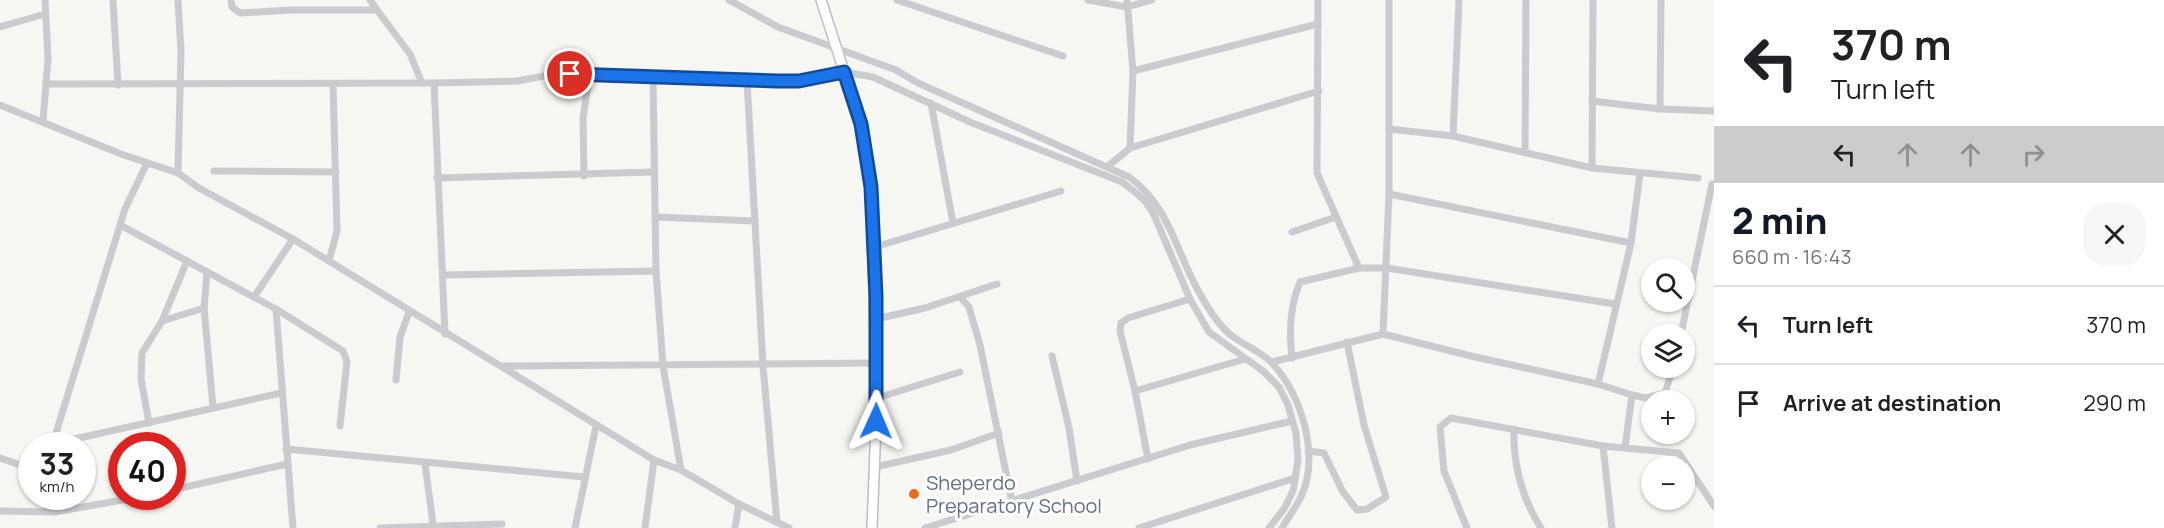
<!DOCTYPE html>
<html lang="en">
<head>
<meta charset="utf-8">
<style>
	:root { --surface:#fff; --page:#f6f6f6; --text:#202124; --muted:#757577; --line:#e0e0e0; --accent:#111827 }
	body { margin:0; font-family:Manrope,sans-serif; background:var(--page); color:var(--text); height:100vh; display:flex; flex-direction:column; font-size:22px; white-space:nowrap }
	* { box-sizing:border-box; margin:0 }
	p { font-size:20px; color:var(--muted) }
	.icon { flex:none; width:33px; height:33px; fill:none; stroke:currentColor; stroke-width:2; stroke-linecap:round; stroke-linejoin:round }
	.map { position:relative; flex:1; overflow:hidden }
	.details { display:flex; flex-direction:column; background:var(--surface); width:450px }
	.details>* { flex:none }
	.top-card { background:#fff; color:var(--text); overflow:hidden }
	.fabs { position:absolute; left:1641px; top:258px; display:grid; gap:12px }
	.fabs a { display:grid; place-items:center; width:54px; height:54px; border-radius:50%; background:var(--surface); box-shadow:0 2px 4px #0004; font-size:30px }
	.speed { position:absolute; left:18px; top:432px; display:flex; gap:12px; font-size:30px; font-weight:700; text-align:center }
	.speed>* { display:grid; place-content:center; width:78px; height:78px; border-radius:50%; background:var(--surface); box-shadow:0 2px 4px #0004; line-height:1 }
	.speed small { font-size:15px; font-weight:400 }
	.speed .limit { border:9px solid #d22; background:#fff; color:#111 }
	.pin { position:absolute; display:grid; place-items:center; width:51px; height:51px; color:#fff; margin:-26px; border:3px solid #fff; border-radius:50%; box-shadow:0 2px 6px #0007 }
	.me { position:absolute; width:66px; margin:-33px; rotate:1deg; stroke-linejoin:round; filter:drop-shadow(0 0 4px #0008) }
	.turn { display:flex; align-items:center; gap:21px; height:126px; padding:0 18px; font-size:27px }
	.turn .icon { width:78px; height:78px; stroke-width:2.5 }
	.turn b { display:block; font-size:42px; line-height:51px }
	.lanes { display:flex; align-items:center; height:57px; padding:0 18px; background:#0003; justify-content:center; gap:30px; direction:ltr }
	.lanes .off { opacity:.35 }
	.round { display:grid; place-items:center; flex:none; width:63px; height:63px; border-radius:24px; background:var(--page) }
	.summary { display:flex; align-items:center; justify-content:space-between; height:102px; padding:0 18px }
	h1 { font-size:36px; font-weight:800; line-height:45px; color:var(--accent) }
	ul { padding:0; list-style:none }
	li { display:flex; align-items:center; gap:18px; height:78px; padding:0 18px; border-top:2px solid var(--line) }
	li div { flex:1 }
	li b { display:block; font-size:22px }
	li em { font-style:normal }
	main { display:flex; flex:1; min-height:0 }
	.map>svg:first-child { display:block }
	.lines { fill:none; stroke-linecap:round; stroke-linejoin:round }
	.secondary-casing { stroke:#babec4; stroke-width:12 }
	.street { stroke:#c9cbcf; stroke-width:7 }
	.secondary { stroke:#fff; stroke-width:9 }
	.route-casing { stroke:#114b97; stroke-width:15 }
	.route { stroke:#1a73e8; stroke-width:10 }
	.poi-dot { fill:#f36c17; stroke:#fff; stroke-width:2 }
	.labels { text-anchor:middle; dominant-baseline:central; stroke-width:6; stroke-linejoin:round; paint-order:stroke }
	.poi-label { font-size:20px; fill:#637187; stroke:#fff; text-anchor:start }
</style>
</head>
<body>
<main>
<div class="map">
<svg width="1714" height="528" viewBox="0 0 1714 528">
	<rect width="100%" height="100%" fill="#f6f7f3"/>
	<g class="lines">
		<defs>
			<path id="secondary" d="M821,0L861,124L871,187L877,398L872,528"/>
		</defs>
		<use href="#secondary" class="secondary-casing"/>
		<g class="street">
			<path d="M113,0L118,85"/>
			<path d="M231,0L232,7L240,13L290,10H377L410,54L422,83"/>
			<path d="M370,0L377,10"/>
			<path d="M729,0L778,27L896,70L918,83L1129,177C1169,205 1176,252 1199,292C1207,307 1218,325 1232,336C1244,345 1263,353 1273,364C1302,397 1320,455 1301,497C1296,507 1288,518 1282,528"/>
			<path d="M897,0L1063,56"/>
			<path d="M1088,0L1127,7L1152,0"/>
			<path d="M1127,0L1133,71L1130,148"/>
			<path d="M1318,0L1317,173L1359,268"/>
			<path d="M0,27L45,14"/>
			<path d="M1133,71L1318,24"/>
			<path d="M653,78L656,271L663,366L681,470"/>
			<path d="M747,80L763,366L777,522"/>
			<path d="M434,83L445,334"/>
			<path d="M46,84L434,83L517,81L549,75L590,73L777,81H799L844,72L873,77L970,122L1122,182L1135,192L1146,202L1154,215L1190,299L1209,332L1263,371L1279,387L1288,405L1296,433L1298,460L1293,491L1284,509L1269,528"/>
			<path d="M1592,101L1660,109L1714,111"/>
			<path d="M931,103L953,223"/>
			<path d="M0,105L121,154L178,173L199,188L293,239L654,460L681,470L739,504L789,528"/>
			<path d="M1660,109L1661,0"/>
			<path d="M43,121L48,59L45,0"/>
			<path d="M1389,129L1453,136L1592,168L1698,178"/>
			<path d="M1453,136L1459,0"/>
			<path d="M1525,153L1526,0"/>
			<path d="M1107,167L1130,148L1319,91"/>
			<path d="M1592,168L1593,0"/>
			<path d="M214,171L336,172"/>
			<path d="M178,173L181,51L178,0"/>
			<path d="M584,176L583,118L590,73"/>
			<path d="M437,178L653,172"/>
			<path d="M1389,194L1631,243"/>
			<path d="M655,217L755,221"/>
			<path d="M122,226L276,309L343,351L347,362L340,426"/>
			<path d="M1292,232L1336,217"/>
			<path d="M875,247L1061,191"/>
			<path d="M329,261L337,231L333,84"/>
			<path d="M207,272L204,308L213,407"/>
			<path d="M443,275L656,271"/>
			<path d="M254,297L293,239"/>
			<path d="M960,297L969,307L980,345L1012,502"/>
			<path d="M276,309L293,528"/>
			<path d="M876,319L925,308L997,284"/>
			<path d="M162,321L204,308"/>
			<path d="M1383,334L1389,194V0"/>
			<path d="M1681,334L1712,184"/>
			<path d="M1052,356L1069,428L1077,481"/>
			<path d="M1292,358C1289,333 1290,305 1300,282L1359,268H1387L1615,304"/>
			<path d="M1272,362L1383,334L1471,356L1598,384L1632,395L1646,398L1665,393L1673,368"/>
			<path d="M502,366L877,363"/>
			<path d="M396,380L400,337L409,312"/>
			<path d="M1598,384L1631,243L1640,173"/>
			<path d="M1135,391L1245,359"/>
			<path d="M877,398L960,372"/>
			<path d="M149,423L141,379L142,353L162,321L187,261"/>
			<path d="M1514,429C1513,465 1522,498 1541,528"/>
			<path d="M52,444L281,393"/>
			<path d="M52,446L125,209L147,163"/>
			<path d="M1603,446L1612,528"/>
			<path d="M1625,447L1632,395"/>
			<path d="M286,449L584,477"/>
			<path d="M1308,451L1324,453L1343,492L1357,510L1367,509L1386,497L1364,425L1347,342"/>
			<path d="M0,458L32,469"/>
			<path d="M1148,459L1135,391L1120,331L1121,323L1128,318L1190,299"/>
			<path d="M425,464L433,524"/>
			<path d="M875,467L951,450L999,433"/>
			<path d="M172,490L287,464"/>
			<path d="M53,496L55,512"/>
			<path d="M0,511L55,512L145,496"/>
			<path d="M380,528L502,524"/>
			<path d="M575,528L596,426"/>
			<path d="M645,528L654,460"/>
			<path d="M735,528L739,504"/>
			<path d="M925,528L1190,445L1292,421"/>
			<path d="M1139,528L1295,478"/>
			<path d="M1467,528L1444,471L1440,427L1451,418L1603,446L1679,453L1714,506"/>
		</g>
		<use href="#secondary" class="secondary"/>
	</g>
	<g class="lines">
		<defs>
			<path id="route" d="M570,74L777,81H799L844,72L861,124L871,187L876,296V421"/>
		</defs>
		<use href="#route" class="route-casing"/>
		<use href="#route" class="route"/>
	</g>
	<circle class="poi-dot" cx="914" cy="494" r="6"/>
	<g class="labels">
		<g class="poi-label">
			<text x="926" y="482">Sheperdo<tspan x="926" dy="23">Preparatory School</tspan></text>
		</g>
	</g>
</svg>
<div class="fabs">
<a><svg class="icon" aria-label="search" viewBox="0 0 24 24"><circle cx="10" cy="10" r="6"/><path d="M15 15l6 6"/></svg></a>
<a><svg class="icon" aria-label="layers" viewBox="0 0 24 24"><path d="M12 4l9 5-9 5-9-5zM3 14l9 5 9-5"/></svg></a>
<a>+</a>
<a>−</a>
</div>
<div class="speed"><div>33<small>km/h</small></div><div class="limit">40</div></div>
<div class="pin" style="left:570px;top:74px;background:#d93025"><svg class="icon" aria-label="arrive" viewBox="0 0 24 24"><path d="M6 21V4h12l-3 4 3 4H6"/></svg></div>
<svg class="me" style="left:876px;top:421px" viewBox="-20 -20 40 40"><path d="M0-17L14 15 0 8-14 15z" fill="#1a73e8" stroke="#fff" stroke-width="4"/></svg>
</div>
<section class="details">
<div class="top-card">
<div class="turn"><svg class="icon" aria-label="left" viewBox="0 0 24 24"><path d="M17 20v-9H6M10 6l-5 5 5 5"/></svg><div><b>370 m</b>Turn left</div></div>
<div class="lanes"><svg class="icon" aria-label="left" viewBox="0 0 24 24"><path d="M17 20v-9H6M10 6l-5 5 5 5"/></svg><svg class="icon off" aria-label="ahead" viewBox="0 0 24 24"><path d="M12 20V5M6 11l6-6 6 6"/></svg><svg class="icon off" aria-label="ahead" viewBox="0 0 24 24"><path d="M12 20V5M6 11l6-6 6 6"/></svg><svg class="icon off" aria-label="right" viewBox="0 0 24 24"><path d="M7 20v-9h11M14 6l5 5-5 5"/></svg></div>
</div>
<div class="summary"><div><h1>2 min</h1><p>660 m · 16:43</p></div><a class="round"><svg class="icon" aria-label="close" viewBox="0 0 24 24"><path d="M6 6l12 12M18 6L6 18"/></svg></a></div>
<ul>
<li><svg class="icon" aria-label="left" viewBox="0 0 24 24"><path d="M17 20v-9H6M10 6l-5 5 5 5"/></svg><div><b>Turn left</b></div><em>370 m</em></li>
<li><svg class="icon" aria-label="arrive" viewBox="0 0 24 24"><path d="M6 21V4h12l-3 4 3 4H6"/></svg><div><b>Arrive at destination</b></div><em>290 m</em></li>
</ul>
</section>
</main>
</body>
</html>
